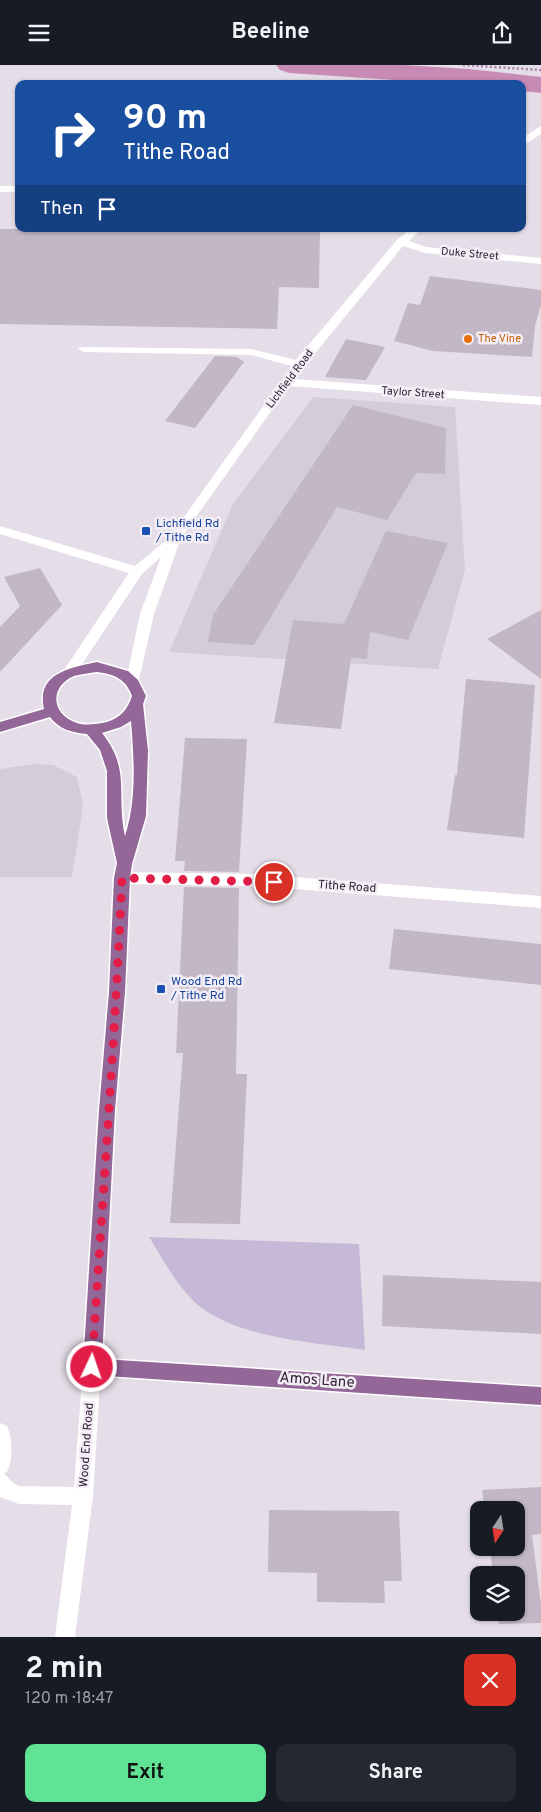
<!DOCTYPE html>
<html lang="en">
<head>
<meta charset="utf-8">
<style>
	:root { --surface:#171b24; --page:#242831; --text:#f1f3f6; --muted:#9ea1a6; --accent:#61e395 }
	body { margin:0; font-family:Overpass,sans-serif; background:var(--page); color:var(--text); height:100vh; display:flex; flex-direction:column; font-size:19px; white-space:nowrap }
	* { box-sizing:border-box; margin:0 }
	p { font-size:16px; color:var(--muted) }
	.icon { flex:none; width:28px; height:28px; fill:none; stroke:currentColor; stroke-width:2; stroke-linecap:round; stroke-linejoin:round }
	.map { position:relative; height:1572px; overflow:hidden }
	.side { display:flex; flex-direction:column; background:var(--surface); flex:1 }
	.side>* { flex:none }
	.guide { position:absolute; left:15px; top:15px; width:511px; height:152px; border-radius:10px; box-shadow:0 1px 4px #0004; background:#1a4fa0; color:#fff; overflow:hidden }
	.needle { width:32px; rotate:192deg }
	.controls { position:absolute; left:470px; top:1436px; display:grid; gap:10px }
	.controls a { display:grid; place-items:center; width:55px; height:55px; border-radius:10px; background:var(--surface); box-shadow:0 1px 4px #0004; font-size:25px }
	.pin { position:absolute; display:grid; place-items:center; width:42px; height:42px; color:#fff; margin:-21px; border:2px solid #fff; border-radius:50%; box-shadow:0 1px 5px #0007 }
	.me { position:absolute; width:55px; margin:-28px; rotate:3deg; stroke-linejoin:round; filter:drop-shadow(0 0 4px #0008) }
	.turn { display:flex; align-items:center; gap:18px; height:105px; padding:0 25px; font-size:22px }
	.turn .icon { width:65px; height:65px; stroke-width:2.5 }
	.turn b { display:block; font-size:35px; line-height:42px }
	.then { display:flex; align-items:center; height:48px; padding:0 25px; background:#0003; gap:10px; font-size:19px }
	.round { display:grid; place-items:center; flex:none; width:52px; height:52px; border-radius:10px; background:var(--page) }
	.summary { display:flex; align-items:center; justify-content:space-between; height:85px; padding:0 25px }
	h1 { font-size:30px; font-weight:700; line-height:38px }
	.primary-button { display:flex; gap:10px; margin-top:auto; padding:10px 25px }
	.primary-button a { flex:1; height:58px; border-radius:10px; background:var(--accent); color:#111; font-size:20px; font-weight:700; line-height:58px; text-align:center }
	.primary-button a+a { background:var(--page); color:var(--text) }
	header { display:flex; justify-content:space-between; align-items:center; height:65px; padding:0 25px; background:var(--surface); font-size:22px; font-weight:700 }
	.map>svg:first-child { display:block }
	.built { fill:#d4cdd8 }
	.green { fill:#c6b9d7 }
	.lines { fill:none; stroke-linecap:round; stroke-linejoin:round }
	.canal { fill:#c88bb6; fill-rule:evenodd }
	.building { fill:#c1b7c5 }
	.major-casing { stroke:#fff; stroke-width:3 }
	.path { stroke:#a282a9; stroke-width:2.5; stroke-dasharray:2 2.5; stroke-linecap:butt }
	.minor { fill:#fff; fill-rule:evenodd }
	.major { fill:#946799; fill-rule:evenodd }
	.route { stroke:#e11d48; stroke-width:9; stroke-dasharray:0 16.2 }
	.food-dot { fill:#e8710a; stroke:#f3eef5; stroke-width:2 }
	.transit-dot { fill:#1a4fb4; stroke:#f3eef5; stroke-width:2 }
	.labels { text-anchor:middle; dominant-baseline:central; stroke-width:5; stroke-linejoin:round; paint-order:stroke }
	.far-street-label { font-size:11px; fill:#332136; stroke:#f3eef5 }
	.far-food-label { font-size:11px; fill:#c56008; stroke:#f3eef5; text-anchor:start }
	.transit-label { font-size:12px; fill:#164399; stroke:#f3eef5; text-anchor:start }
	.street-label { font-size:12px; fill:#332136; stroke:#f3eef5 }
	.near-street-label { font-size:15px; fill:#332136; stroke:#f3eef5 }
</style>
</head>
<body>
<header><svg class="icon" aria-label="menu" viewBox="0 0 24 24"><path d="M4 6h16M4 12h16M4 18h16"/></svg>Beeline<svg class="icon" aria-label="share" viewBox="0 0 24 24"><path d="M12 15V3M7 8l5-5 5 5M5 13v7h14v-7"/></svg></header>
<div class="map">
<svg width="541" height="1572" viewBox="0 0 541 1572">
	<rect width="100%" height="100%" fill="#e5dee8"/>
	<g class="built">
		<path d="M313,332L455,342L465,505L438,604L169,587L233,439Z"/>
		<path d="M35,699L53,700L77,712L83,741L72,812H0V704Z"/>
	</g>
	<path class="green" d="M149,1172L359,1179L365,1285C312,1277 223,1273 187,1229C172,1212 161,1191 149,1172Z"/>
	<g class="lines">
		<path class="canal" d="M276,0H404L469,4L541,12V28L522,26V19H455L289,8L280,5Z"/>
	</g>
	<g class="building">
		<path d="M0,164H320L319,223L279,222L277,264L0,259Z"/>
		<path d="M430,211L541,225V240L535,261L532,292L433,286L394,276L408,238L420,240Z"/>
		<path d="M346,274L385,282L366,315L325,312Z"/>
		<path d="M215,291L237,292L244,297L195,363L165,356Z"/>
		<path d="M353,340L446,363L445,409L416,408L387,455L337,442L254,580L208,577L213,550Z"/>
		<path d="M386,466L448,478L408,575L370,567L367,594L351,593L341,664L274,658L293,555L344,559Z"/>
		<path d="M40,503L62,540L0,607V562L20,541L4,512Z"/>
		<path d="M541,545V614L487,574Z"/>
		<path d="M466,614L535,620L524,773L447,765L455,710H457Z"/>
		<path d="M185,673L247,674L239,807L184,806L185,796H175Z"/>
		<path d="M184,822L239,823L236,1009H247L240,1159L170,1158L183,988H176Z"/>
		<path d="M394,864L541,879V920L389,904Z"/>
		<path d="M383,1210L541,1217V1269L382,1261Z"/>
		<path d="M541,1422V1469L532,1470L541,1539V1558L499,1559L498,1548H516V1510H493L490,1482H516V1445H485L482,1425Z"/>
		<path d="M269,1445L399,1446L402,1516H384L385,1538L317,1537V1508L268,1507Z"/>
	</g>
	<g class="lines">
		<defs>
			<path id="major" d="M97,597L128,606L138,615L146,631L143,639L148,686L146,751L132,799L130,813L125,927L115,1045L102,1294L541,1322V1340L92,1310L85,1308L83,1302L99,1045L109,927L114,813L117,798L107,753V706L100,685L87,669C72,668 59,664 50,652L0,667V657L44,644C36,608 70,603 97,597ZM97,607C114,609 126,614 132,631C128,644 120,653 107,657C97,659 86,661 77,658C51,649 49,622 74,611C81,609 90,608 97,607ZM131,656C134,694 137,734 125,771C116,729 131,704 102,668L121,662Z"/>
		</defs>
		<use href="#major" class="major-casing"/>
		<path class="path" d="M463,0L541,5"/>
		<g class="minor">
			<path d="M541,61V69L522,81V73Z"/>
			<rect x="0" y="121" width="19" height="6"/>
			<path d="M410,164H421L409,176L426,182L541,193V199L425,188L403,181L294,314L541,332V340L289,321L181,473L154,549L138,619H128L126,616L140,549L161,492L142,509L74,611H64L62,608L64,605L129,508L0,469V461L135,501L169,473L292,301L251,290L84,287L78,284L80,282L251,284L296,295L397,175Z"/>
			<path d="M122,807L255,809L541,831V843L255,821L122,819L117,817L114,813L117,809Z"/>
			<path d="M92,1294L99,1296L101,1302L93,1431L75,1572H55L72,1440L19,1439L0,1432V1358L7,1361C13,1374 13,1394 7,1407L4,1408L13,1418L19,1421L74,1422L83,1302L85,1296Z"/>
		</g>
		<use href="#major" class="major"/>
	</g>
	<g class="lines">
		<path class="route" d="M92,1302C102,1139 115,976 122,813L274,817"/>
	</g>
	<circle class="food-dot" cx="468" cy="274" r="5"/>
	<g class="transit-dot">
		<rect x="141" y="461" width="10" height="10" rx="2.5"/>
		<rect x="156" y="919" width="10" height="10" rx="2.5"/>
	</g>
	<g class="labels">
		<g class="far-street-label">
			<text transform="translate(470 189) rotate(5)">Duke Street</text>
			<text transform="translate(290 314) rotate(-53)">Lichfield Road</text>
			<text transform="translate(413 328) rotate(4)">Taylor Street</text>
		</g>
		<g class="far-food-label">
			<text x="478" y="274">The Vine</text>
		</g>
		<g class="transit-label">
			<text x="156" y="459">Lichfield Rd<tspan x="156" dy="14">/ Tithe Rd</tspan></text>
			<text x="171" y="917">Wood End Rd<tspan x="171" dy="14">/ Tithe Rd</tspan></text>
		</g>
		<g class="street-label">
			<text transform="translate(347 822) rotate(4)">Tithe Road</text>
			<text transform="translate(87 1380) rotate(-86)">Wood End Road</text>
		</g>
		<g class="near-street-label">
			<text transform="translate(317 1316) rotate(4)">Amos Lane</text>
		</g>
	</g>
</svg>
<div class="controls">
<a><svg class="needle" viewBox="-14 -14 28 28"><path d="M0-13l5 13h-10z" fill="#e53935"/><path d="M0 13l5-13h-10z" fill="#9ea1a6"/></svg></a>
<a><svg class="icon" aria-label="layers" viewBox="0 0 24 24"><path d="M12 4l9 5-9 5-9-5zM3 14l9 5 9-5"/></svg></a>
</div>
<div class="pin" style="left:274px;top:817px;background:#d93025"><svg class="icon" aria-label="arrive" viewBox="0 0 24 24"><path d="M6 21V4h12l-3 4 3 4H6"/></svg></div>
<svg class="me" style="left:92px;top:1302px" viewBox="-20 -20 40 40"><circle r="17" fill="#e11d48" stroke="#fff" stroke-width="3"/><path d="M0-11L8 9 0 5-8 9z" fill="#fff"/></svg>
<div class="guide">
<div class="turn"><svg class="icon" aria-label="right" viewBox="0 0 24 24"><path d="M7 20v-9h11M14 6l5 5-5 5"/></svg><div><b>90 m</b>Tithe Road</div></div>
<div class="then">Then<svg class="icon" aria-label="arrive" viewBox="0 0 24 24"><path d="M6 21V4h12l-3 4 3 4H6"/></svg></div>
</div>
</div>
<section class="side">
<div class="summary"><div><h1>2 min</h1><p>120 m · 18:47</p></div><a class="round" style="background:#d93025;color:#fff"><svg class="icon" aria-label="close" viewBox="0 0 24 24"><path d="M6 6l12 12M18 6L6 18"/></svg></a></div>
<div class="primary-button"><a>Exit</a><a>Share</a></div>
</section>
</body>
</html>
